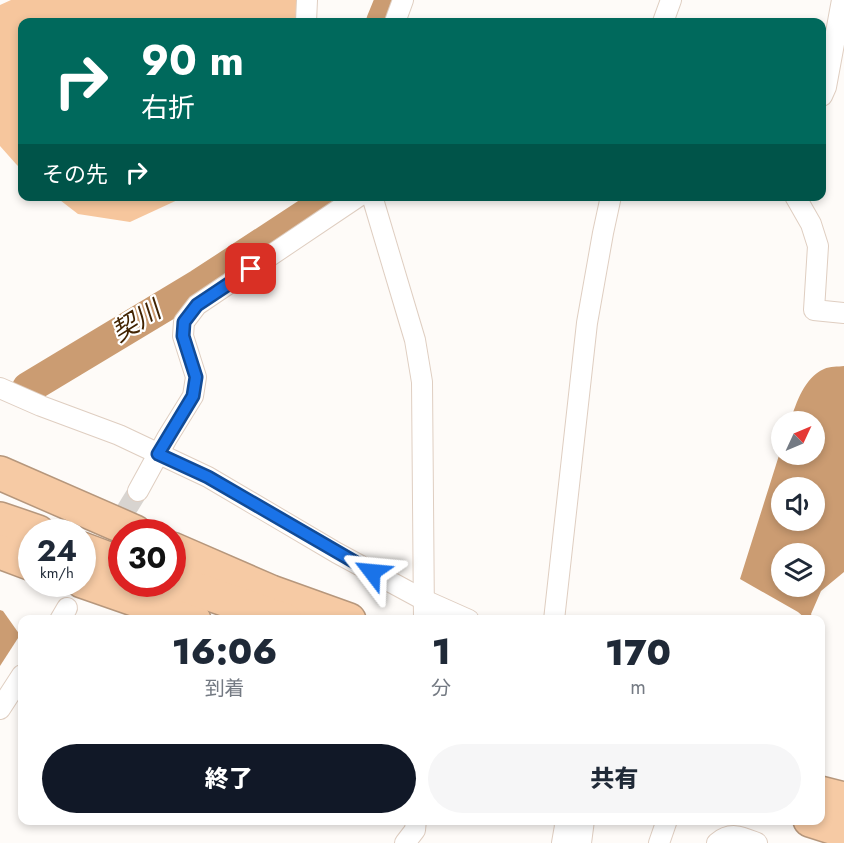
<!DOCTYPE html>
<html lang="ja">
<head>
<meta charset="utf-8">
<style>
	:root { --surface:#fff; --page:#f6f6f7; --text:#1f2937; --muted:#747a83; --accent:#111827 }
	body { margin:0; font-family:Jost,"Noto Sans JP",sans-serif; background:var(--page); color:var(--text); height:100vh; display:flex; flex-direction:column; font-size:22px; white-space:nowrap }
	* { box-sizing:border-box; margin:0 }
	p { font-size:20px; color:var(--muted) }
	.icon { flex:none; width:33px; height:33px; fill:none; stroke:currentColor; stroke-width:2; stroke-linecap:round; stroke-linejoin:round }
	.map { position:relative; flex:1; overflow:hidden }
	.side { position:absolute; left:18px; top:615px; width:807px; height:210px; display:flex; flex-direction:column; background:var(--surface); border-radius:12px; box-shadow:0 3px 9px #0003 }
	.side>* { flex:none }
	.top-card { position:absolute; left:18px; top:18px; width:808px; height:183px; border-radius:12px; box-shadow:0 3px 9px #0003; background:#00695c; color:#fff; overflow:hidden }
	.needle { width:39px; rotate:46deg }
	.buttons { position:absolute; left:771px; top:411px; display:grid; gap:12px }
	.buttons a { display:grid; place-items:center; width:54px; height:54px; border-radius:50%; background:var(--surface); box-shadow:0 3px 9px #0003; font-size:30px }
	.speed { position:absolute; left:18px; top:519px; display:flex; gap:12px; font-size:30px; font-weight:700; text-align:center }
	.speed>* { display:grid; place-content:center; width:78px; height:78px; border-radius:50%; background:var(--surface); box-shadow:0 3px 9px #0003; line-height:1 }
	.speed small { font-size:15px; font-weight:400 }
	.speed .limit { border:9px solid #d22; background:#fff; color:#111 }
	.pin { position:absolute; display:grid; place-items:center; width:51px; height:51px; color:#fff; margin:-26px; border-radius:12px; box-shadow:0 3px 9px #0006 }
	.me { position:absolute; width:66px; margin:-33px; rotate:299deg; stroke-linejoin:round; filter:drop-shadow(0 0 4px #0008) }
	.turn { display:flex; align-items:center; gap:21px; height:126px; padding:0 24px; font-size:27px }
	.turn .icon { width:78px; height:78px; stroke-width:2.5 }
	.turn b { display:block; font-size:42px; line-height:51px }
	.then { display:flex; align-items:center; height:57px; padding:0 24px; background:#0003; gap:12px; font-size:22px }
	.eta { display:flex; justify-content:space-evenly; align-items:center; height:102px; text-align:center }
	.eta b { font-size:36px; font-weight:800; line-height:42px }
	.primary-button { display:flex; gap:12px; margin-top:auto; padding:12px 24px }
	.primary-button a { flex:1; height:69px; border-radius:36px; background:var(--accent); color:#fff; font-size:24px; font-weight:800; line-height:69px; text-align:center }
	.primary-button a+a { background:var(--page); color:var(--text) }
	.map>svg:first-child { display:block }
	.green { fill:#f6c69d }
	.water { fill:#cb9c72; fill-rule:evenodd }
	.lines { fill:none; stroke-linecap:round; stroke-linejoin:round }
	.river { stroke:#cb9c72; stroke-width:32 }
	.street-tunnel { stroke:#d8d4d0; stroke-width:20; stroke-dasharray:20 10; stroke-linecap:butt }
	.street-casing { stroke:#dfcec1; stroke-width:22 }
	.highway-casing { stroke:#b6977c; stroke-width:36 }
	.street { stroke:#fff; stroke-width:20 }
	.highway { stroke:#f6caa4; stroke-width:33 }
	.route-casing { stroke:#114b97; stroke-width:15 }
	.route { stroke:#1a73e8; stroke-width:10 }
	.labels { text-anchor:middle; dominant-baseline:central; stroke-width:4.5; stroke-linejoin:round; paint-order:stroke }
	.water-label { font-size:26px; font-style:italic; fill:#422301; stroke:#fff }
</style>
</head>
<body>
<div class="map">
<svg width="844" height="843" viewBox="0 0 844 843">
	<rect width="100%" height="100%" fill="#fefbf8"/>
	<g class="green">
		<path d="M11,0H296L300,12L299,22H22V170L16,164L0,146V5Z"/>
		<path d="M56,197H184L130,222L78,214Z"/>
	</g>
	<g class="water">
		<path d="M844,366V572L821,591L811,614L813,619H806L798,612L740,579L781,449L782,454H814V422L790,421C797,402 804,378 824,369C830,366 838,367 844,366ZM782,488H814V520H782ZM782,554H814V586H782Z"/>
		<path d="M0,610L3,611L20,635L0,666Z"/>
	</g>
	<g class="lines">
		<g class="river">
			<path d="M382,22L391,0"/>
			<path d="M28,388L199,285L335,196"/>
		</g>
		<path class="street-tunnel" d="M94,563L138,491"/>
		<defs>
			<g id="street">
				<path d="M306,22L307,0"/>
				<path d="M395,22L403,0"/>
				<path d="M663,22L671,0"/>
				<path d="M822,96L826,87L842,0"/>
				<path d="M372,196L409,320L415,340L422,382L424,620"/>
				<path d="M795,196L811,224L818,246L814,310L844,313"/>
				<path d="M0,388L41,406L119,435L208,477L337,553L424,600L469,620"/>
				<path d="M138,491L167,438L193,396L196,377L183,336L184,322L197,305L359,196"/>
				<path d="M60,620L67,608"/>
				<path d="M554,620L587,323L603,233L611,196"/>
				<path d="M0,709L22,675"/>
				<path d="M405,843L415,830L416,820"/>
				<path d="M562,843L565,826L564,820"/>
				<path d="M581,843L584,820"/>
				<path d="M659,843L667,820"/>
				<path d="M717,843C731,831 742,837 757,843"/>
			</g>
			<g id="highway">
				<path d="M0,473L135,532"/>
				<path d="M0,519L38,532"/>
				<path d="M82,549L122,564"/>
				<path d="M172,549L271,592L349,620"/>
				<path d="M0,552L32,564"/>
				<path d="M82,581L194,620"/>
				<path d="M172,581L285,620"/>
				<path d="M820,793L844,799"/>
				<path d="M810,820L844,831"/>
			</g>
		</defs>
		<use href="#street" class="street-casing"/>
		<use href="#highway" class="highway-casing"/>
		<use href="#street" class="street"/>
		<use href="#highway" class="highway"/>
	</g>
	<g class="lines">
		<defs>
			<path id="route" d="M251,269L197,305L184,322L183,336L196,377L193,396L158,454L208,477L372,572"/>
		</defs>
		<use href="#route" class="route-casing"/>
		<use href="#route" class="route"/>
	</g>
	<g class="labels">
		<g class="water-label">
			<text transform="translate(136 321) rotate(-32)">契川</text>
		</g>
	</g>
</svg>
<div class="buttons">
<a><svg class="needle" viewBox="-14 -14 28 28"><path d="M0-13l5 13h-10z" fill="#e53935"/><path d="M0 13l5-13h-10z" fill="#747a83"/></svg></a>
<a><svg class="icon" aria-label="sound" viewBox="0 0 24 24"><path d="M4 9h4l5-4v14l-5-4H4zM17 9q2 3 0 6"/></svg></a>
<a><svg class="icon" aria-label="layers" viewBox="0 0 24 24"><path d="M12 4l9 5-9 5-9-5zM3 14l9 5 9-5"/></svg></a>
</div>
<div class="speed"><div>24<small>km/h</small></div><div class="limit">30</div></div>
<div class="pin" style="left:251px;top:269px;background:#d93025"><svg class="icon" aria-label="arrive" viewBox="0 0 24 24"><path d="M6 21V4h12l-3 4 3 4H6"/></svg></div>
<svg class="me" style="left:372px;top:572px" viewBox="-20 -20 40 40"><path d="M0-17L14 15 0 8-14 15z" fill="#1a73e8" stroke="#fff" stroke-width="4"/></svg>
<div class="top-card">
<div class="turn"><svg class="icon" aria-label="right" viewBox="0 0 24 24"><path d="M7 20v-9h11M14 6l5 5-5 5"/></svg><div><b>90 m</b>右折</div></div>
<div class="then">その先<svg class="icon" aria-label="right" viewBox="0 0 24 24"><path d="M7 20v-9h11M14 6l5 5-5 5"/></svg></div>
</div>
<section class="side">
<div class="eta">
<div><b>16:06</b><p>到着</p></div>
<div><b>1</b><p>分</p></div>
<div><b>170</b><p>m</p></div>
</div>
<div class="primary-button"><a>終了</a><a>共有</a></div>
</section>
</div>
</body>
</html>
